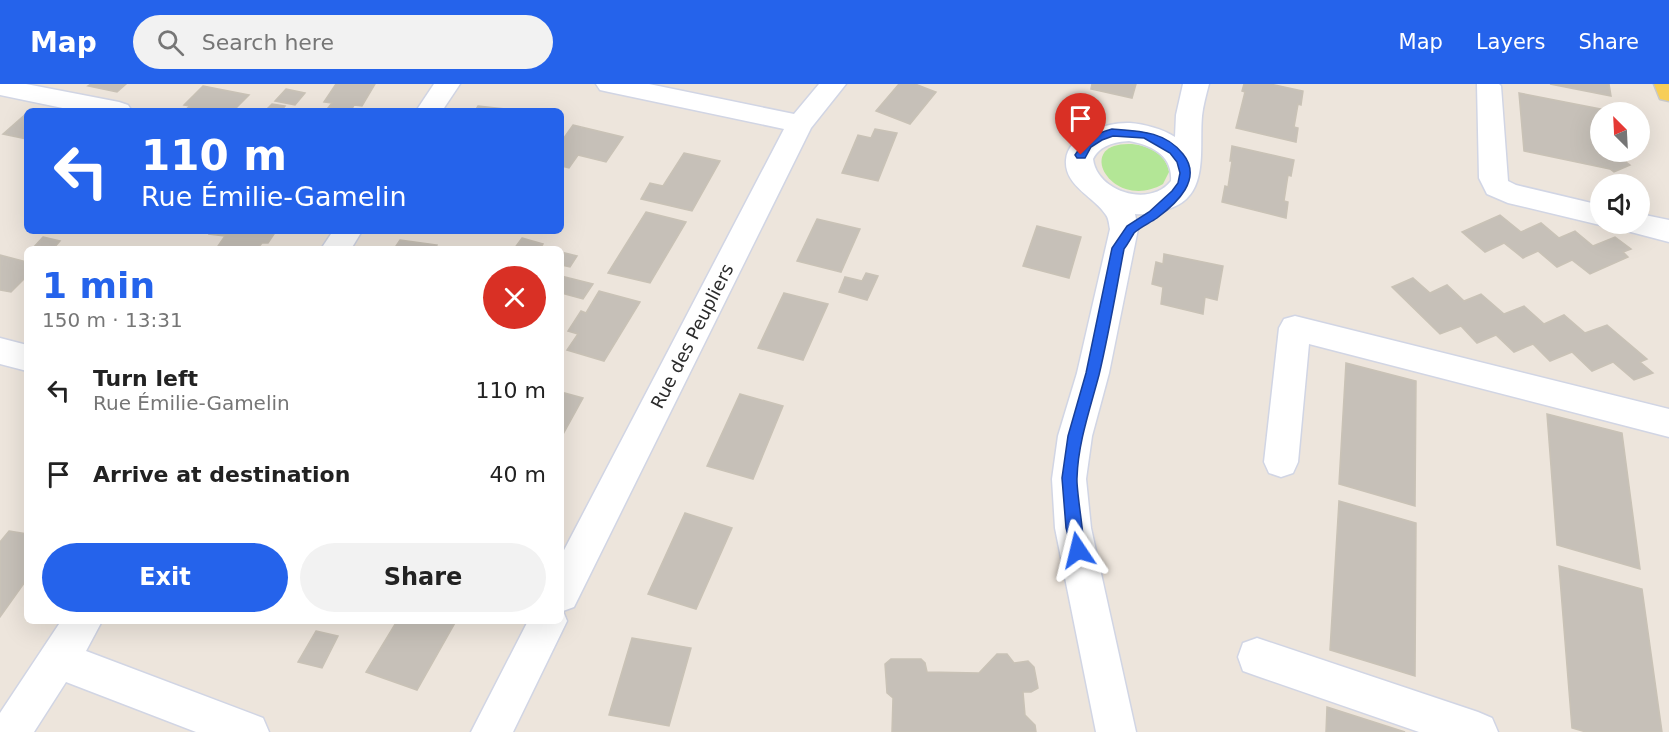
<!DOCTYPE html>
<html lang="en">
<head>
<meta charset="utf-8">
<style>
	:root { --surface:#fff; --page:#f2f2f2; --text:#222; --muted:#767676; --accent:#2563eb }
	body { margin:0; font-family:"DejaVu Sans",sans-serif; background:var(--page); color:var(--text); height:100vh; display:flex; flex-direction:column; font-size:22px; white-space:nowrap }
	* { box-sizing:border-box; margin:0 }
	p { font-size:20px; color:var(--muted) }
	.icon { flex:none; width:33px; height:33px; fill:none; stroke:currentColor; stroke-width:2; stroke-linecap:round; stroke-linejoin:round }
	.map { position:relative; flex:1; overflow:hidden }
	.sheet { position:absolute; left:24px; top:162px; width:540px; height:378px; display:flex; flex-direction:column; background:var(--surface); border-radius:9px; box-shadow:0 6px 24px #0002 }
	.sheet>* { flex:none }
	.guide { position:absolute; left:24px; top:24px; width:540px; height:126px; border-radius:9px; box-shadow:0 6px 24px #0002; background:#2563eb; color:#fff; overflow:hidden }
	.needle { width:39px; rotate:336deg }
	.tools { position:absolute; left:1590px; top:18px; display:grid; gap:12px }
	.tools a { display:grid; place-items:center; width:60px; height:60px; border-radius:50%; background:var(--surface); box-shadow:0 6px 24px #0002; font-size:30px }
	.pin { position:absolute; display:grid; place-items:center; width:51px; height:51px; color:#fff; margin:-62px -26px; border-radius:50% 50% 50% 0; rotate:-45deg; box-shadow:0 0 6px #0007 }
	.pin .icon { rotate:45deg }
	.me { position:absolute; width:66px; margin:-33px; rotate:350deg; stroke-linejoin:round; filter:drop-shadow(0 0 4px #0008) }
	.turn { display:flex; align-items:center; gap:21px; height:126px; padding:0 18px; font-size:27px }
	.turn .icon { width:78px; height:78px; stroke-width:2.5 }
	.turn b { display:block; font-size:42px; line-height:51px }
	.round { display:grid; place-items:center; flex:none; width:63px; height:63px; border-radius:32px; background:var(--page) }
	.summary { display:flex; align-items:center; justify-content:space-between; height:102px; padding:0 18px }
	h1 { font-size:36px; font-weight:600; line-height:45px; color:var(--accent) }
	.button { display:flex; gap:12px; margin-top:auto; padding:12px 18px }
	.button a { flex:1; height:69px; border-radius:36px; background:var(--accent); color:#fff; font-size:24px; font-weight:600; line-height:69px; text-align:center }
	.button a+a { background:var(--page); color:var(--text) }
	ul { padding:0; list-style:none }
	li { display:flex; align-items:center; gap:18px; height:84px; padding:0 18px }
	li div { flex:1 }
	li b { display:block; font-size:22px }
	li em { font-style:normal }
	header { display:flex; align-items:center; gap:36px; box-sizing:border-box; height:84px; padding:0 30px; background:var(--accent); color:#fff }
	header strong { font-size:28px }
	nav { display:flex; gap:33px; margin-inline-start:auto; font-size:21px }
	.search { width:420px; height:54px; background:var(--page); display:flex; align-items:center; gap:15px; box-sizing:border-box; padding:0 21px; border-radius:33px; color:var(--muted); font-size:22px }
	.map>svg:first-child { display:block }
	.green { fill:#b3e696 }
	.building { fill:#c6c0b8; stroke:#c9c2b6; stroke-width:1.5 }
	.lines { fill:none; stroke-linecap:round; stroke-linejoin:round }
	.minor-casing { stroke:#d1d5e4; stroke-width:3 }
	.major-casing { stroke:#c8c8c8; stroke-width:3 }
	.minor { fill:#fff; fill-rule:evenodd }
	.major { fill:#f7ce57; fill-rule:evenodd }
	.route { fill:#2563eb; stroke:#184099; stroke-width:1.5 }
	.labels { text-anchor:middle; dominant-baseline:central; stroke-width:5; stroke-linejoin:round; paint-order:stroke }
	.street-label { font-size:18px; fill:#2b2b2b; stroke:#fff }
</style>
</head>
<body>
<header>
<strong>Map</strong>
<div class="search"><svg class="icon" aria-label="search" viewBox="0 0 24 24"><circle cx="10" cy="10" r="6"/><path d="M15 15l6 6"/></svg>Search here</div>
<nav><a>Map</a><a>Layers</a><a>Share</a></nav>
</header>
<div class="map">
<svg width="1669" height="648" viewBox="0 0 1669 648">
	<rect width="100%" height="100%" fill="#ede5dc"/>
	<path class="green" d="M1132,60C1149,62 1166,70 1169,88L1163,100C1112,129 1071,57 1132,60Z"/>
	<g class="building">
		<path d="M91,0H126L117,8L88,2Z"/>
		<path d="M336,0H375L362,22L354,21L351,27L328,24L332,19L324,18Z"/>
		<path d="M899,0H915L936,8L910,40L876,27Z"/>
		<path d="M1092,0H1136L1132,14L1091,5Z"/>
		<path d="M1244,0H1270L1303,7L1301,21L1298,20L1294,43L1298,44L1296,58L1236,44L1245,8L1242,7Z"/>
		<path d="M1550,0H1609L1611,12Z"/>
		<path d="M203,2L249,11L233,27L185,26L190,22L184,21Z"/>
		<path d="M286,5L305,9L295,21L275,17Z"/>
		<path d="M1519,9L1616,28H1600V68H1624L1626,78L1630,81L1614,88L1610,85L1524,67Z"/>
		<path d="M272,20L285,22L281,27H265Z"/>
		<path d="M478,22L514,26L475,27Z"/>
		<path d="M27,29V55L3,50Z"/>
		<path d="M573,41L623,53L606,78L578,71L569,84L561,82V58Z"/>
		<path d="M875,45L897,49L878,97L842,89L858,51L871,54Z"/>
		<path d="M1232,62L1294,76L1291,92L1288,91L1284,117L1288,118L1286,134L1222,118L1225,102L1228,103L1232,77H1230Z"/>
		<path d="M684,69L720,77L692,127L641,115L650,99L663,102Z"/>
		<path d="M646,128L686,138L650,199L608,189Z"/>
		<path d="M1500,131L1521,148L1541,139L1559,154L1575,147L1593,162L1615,153L1631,165L1623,168L1628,173L1590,190L1572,176L1557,183L1538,167L1523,174L1504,159L1485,168L1462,148Z"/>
		<path d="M817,135L860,145L841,188L797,177Z"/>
		<path d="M1037,142L1081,153L1069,194L1023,182Z"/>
		<path d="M210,147H276L268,159H262L257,165H216L225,152L209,150Z"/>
		<path d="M43,153L60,157L53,165H32Z"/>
		<path d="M522,154L543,160L540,165H514Z"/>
		<path d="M400,156L437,161L435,165H394Z"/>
		<path d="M561,168L577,172L570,183L561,181Z"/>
		<path d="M1164,170L1223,182L1217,216L1205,213L1203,230L1161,220L1163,203L1152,200L1156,178L1163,180Z"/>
		<path d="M0,171L27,178V192L11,208L0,206Z"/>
		<path d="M866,189L878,192L867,216L839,208L845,193L862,197Z"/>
		<path d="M561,192L593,200L583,215L561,209Z"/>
		<path d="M1413,194L1430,209L1447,201L1464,217L1481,210L1504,230L1524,222L1544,240L1564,231L1585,249L1607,241L1647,275L1640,278L1653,289L1634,296L1613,278L1592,287L1572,268L1550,277L1533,260L1514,268L1496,251L1477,259L1461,242L1440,250L1392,203Z"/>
		<path d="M599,207L640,218L604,277L567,266L578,250L568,247L581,227L586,229Z"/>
		<path d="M784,209L828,220L803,276L758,264Z"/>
		<path d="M1346,279L1416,297L1415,422L1339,400Z"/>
		<path d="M561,308L583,314L561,354Z"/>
		<path d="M740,310L783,322L753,395L707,382Z"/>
		<path d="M1547,330L1622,349L1640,485L1557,461Z"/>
		<path d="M1339,417L1416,439L1415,592L1330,566Z"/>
		<path d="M685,429L732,444L696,525L648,510Z"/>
		<path d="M9,447L27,450V495L0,533V458Z"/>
		<path d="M1559,482L1642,505L1662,648H1586L1572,644Z"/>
		<path d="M397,537H456L417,606L366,588Z"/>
		<path d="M316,547L338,552L322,584L298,578Z"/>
		<path d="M632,554L691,564L669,642L609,631Z"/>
		<path d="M997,570H1007L1014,579L1028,577L1034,583L1038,604L1031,608H1023L1025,631L1035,641L1036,648H892L893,614L887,609L885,580L891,575H921L925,579L927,588L979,589Z"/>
		<path d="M1327,623L1405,648H1326Z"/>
	</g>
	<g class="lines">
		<defs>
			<g id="minor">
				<path d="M0,0H26L119,18L128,21L132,27H77L0,11Z"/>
				<path d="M434,0H460L442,27H416Z"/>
				<path d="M596,0H649L794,30L819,0H846L811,44L574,523L563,527L567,537L513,648H471L528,537H561V472L784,45L609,8L600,6Z"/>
				<path d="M1183,0H1209C1206,11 1203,22 1202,32C1199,66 1210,113 1168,125C1157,129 1147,131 1135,130L1138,145L1109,289L1092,352L1086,395L1091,444L1136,648H1096L1055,444L1052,395L1058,352L1077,289L1110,145C1109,141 1109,135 1106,131C1095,113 1064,102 1066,76C1068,50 1108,38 1130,39C1144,40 1163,45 1175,53L1176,31ZM1129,57C1151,61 1173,71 1171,97C1150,124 1097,108 1093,75C1100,61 1115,58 1129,57Z"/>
				<path d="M1477,0H1499L1501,2L1508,97L1516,101L1600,121V140H1606L1600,141L1508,119L1487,110L1479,94Z"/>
				<path d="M1640,130L1669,136V158L1627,147L1623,140H1640Z"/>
				<path d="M333,147H362L351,165H321Z"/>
				<path d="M1295,232L1669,325V353L1309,260L1298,378L1293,389L1281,393L1269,389L1264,378L1279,244L1284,235Z"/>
				<path d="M0,254L27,261V287L0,280Z"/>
				<path d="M61,537H102L86,567L263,634L269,648H196L66,598L34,648H0V629Z"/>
				<path d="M1257,554L1478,628L1492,634L1498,648H1419L1257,592L1243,587L1238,573L1243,559Z"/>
			</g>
			<path id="major" d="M1654,0H1669V17L1660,15Z"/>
		</defs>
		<use href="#minor" class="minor-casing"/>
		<use href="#major" class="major-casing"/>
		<use href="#minor" class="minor"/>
		<use href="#major" class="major"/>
	</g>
	<path class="route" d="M1112,45C1139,47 1165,47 1183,70C1203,95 1177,119 1157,134C1150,139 1140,143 1134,149C1131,154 1128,160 1124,165C1116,207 1109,249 1099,291C1090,325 1078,359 1077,394C1076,409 1087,463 1083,471L1078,473L1073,471L1066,444L1062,394L1068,352L1086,289L1112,164L1127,142L1149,128L1172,107L1178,99L1180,89L1177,78L1170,69L1144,54L1113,52L1102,56L1091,63L1085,74H1077L1075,71C1085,55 1094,50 1112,45Z"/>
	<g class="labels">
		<g class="street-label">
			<text transform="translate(692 252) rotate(-63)">Rue des Peupliers</text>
		</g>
	</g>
</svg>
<div class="tools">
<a><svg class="needle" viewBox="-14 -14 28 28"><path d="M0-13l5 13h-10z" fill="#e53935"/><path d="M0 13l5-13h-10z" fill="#767676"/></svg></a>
<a><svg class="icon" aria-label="sound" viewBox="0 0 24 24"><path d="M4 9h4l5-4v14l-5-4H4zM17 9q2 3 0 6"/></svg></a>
</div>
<div class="pin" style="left:1081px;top:71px;background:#d93025"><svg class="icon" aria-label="arrive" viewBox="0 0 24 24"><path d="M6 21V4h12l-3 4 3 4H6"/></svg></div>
<svg class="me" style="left:1078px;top:466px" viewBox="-20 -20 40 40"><path d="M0-17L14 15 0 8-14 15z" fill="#2563eb" stroke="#fff" stroke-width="4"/></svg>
<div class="guide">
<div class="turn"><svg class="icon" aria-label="left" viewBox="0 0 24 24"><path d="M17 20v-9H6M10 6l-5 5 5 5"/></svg><div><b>110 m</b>Rue Émilie-Gamelin</div></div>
</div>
<section class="sheet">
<div class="summary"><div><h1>1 min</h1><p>150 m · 13:31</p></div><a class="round" style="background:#d93025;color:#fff"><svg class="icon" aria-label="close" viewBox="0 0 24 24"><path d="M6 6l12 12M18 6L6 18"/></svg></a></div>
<ul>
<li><svg class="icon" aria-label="left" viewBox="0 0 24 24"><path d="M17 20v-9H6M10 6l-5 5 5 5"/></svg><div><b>Turn left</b><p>Rue Émilie-Gamelin</p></div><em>110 m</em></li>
<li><svg class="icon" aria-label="arrive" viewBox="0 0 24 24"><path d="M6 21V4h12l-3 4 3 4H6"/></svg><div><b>Arrive at destination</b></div><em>40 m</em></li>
</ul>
<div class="button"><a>Exit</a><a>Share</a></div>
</section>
</div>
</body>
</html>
